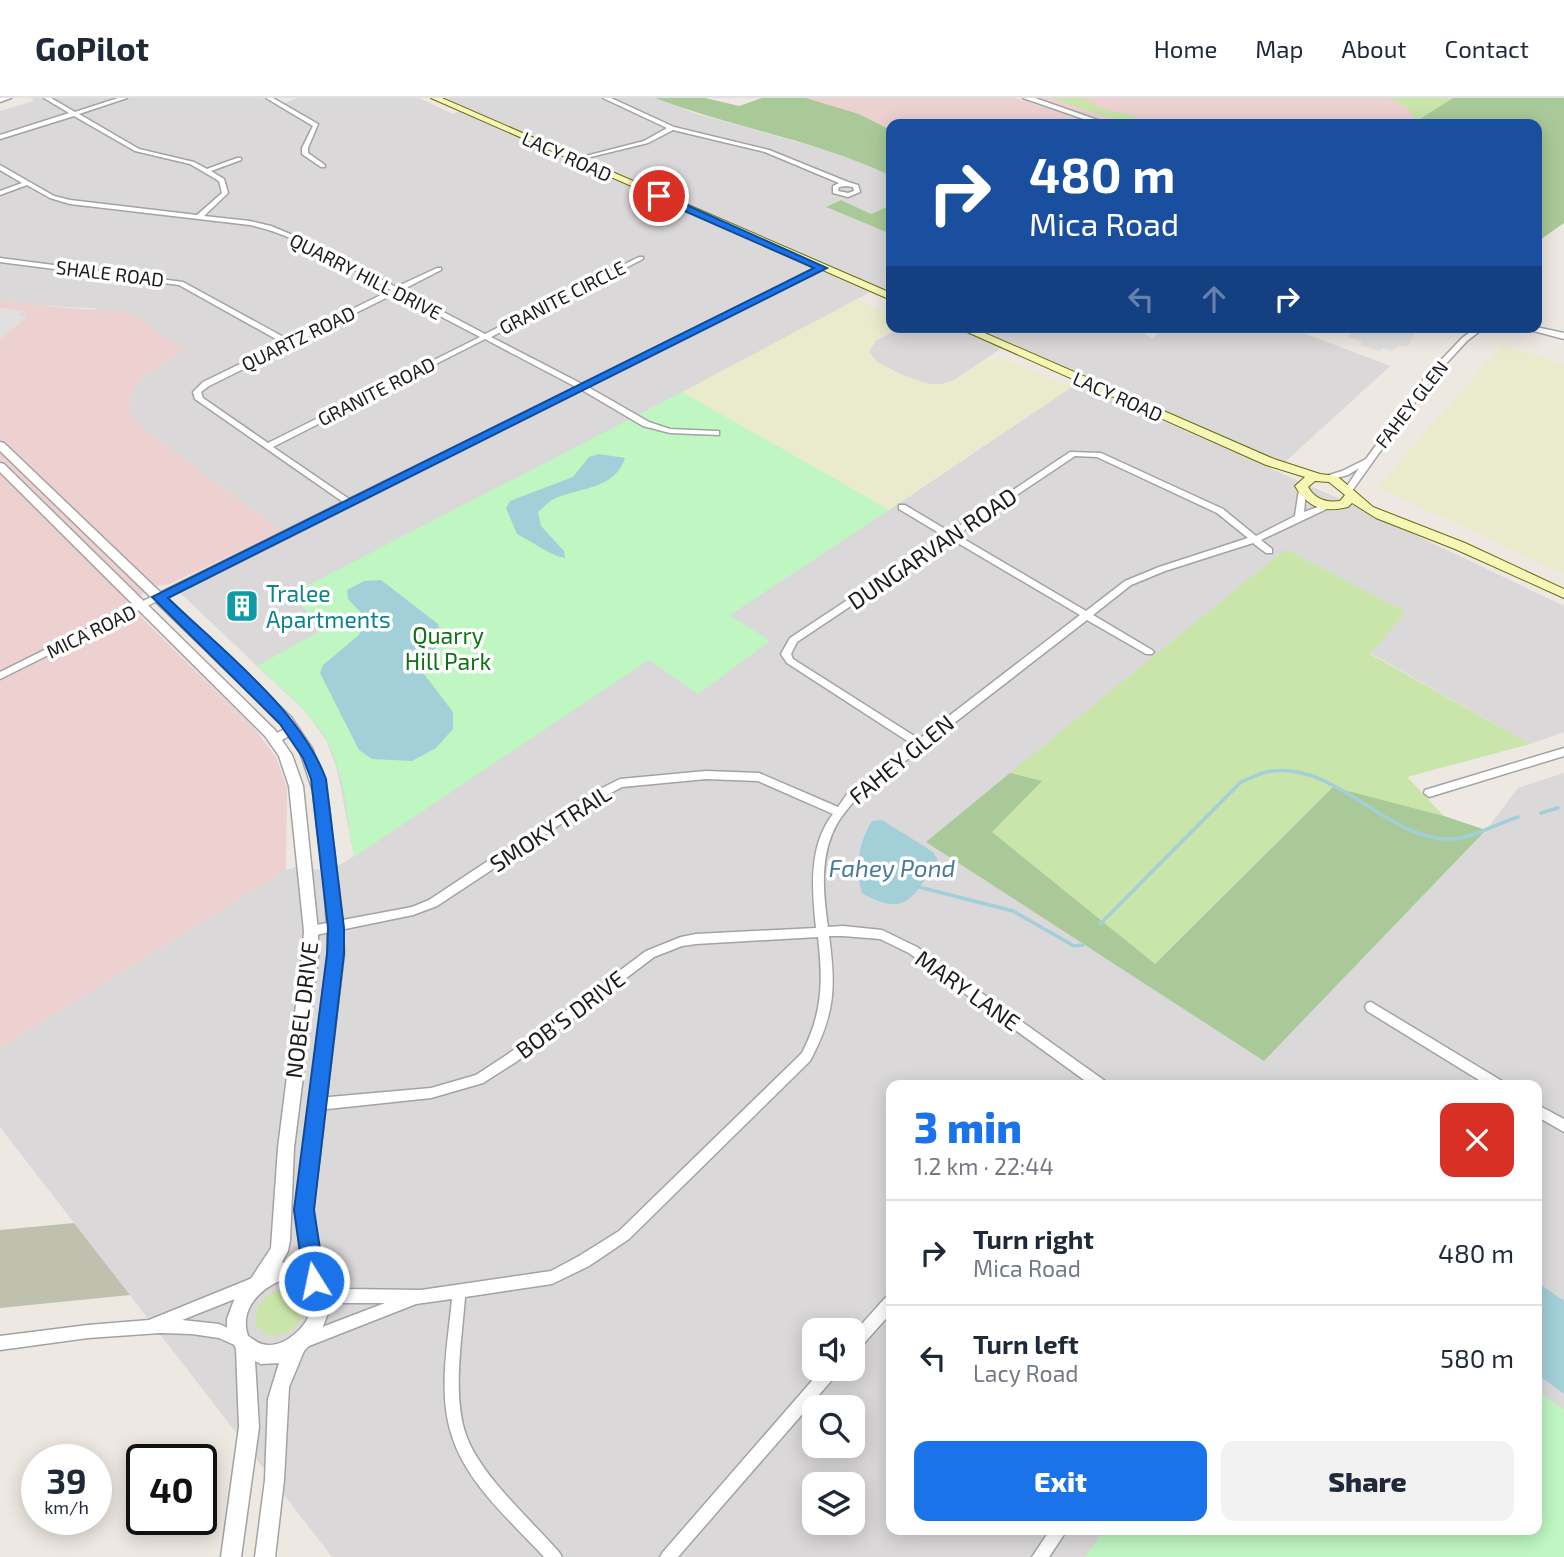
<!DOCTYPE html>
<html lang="en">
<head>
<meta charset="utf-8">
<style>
	:root { --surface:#fff; --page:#f2f2f3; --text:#1f2937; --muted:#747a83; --line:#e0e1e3; --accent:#1a73e8 }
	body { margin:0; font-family:"Exo 2",sans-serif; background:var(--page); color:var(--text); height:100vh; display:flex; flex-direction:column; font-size:26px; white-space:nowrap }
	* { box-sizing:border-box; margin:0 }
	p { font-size:23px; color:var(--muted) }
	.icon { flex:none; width:38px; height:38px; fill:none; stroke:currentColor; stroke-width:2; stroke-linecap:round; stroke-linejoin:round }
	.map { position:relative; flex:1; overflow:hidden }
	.panel { position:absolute; left:886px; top:982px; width:656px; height:455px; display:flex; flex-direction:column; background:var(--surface); border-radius:14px; box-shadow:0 4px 18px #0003 }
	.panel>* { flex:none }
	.guide { position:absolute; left:886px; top:21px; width:656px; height:214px; border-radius:14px; box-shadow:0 4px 18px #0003; background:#1a4fa0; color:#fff; overflow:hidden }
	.fabs { position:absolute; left:802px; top:1220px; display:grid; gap:14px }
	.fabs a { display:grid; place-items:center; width:63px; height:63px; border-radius:14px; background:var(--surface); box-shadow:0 4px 18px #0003; font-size:35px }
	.speed { position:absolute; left:21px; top:1346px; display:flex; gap:14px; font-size:35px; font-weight:700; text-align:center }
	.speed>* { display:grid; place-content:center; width:91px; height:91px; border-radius:50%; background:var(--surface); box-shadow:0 4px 18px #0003; line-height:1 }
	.speed small { font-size:18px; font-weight:400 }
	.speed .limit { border:4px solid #111; border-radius:10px; background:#fff; color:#111 }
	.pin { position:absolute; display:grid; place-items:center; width:60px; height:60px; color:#fff; margin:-30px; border:4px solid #fff; border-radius:50%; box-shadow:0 2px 7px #0007 }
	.me { position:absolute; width:77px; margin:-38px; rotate:350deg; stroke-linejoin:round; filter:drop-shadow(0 0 5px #0008) }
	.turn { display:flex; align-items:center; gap:24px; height:147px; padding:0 28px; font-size:32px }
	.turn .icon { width:91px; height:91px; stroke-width:2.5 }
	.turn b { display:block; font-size:49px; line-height:60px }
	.lanes { display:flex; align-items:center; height:66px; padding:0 28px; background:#0003; justify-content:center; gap:35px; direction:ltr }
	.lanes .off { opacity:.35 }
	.round { display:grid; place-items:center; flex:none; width:74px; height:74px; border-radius:14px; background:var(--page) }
	.overview { display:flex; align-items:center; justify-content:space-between; height:119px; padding:0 28px }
	h1 { font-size:42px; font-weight:800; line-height:52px; color:var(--accent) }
	.button { display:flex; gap:14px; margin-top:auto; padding:14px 28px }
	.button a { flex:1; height:80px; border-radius:14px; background:var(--accent); color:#fff; font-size:28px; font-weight:800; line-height:80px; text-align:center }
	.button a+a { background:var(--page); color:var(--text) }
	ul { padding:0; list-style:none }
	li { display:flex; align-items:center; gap:21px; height:105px; padding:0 28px; border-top:2px solid var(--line) }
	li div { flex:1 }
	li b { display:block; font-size:26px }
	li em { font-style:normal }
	header { display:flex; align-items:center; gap:42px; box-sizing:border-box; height:98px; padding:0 35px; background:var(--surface); border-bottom:2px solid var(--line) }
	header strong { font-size:33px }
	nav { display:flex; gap:38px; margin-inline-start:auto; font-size:24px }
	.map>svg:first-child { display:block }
	.residential { fill:#dad8d9; fill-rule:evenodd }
	.commercial { fill:#edd1d1 }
	.construction { fill:#c0c0ae }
	.farmland { fill:#eaebcd }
	.grass { fill:#c9e5a9 }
	.forest { fill:#a9ca98 }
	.park { fill:#bff6c1 }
	.parking { fill:#e0e0e0 }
	.water { fill:#a3cfd9 }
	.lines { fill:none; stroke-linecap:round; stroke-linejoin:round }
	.stream { stroke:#a3cfd9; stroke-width:3.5 }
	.minor-casing { stroke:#a3a3a3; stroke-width:3 }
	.tertiary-casing { stroke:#a3a3a3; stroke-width:3 }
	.secondary-casing { stroke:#666b0a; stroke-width:2 }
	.minor { fill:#fff; fill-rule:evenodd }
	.tertiary { fill:#fff; fill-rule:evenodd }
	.secondary { fill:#f6f6b6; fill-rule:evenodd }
	.route { fill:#1a73e8; stroke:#114b97; stroke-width:2 }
	.labels { text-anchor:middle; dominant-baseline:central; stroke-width:7; stroke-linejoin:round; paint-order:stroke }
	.far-street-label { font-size:19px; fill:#1c1c1c; stroke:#fff }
	.street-label { font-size:23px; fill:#1c1c1c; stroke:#fff }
	.culture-label { font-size:23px; fill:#0d838f; stroke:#fff; text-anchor:start }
	.park-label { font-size:23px; fill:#107313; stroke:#fff }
	.water-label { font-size:24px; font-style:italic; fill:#4a799f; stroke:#fff }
</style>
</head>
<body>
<header>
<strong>GoPilot</strong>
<nav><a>Home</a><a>Map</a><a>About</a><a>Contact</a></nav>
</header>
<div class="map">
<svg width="1564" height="1459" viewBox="0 0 1564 1459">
	<rect width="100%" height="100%" fill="#ede8e1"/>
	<g class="residential">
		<path d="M31,0H262L276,8L298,0H419L453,16L467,10L446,0H655L694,15L851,59L891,78V107L871,116L841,102L826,109L891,136V199L874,192L683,295L889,412L1077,285L1342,402L1564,508V634L1530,646L1370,555L1406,514L1286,451L1264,963L1486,732L1518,690L1564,675V1312L1537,1293L1536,987H891V1432H1104L1085,1459H332L0,1029V950L286,772L297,769L330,773L354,758L337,671L327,644L307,615L178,493L265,451L281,433L150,335L132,318L129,307L132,293L143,278L185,252L94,210L41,208L0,201V13L34,3ZM814,1232H852V1270H814ZM814,1309H852V1348H814ZM814,1386H852V1424H814Z"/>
		<path d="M902,229H1130L1152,240L1167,229H1288L1390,268L1284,365L1005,248L954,282L943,286H928L900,276L877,264L869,254L875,243Z"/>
	</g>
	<g class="commercial">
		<path d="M806,0H1016L1093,26H891V32L859,16Z"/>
		<path d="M1037,0H1453L1412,26H1114Z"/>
		<path d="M0,201L41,208L128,214L185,252L143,278L132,293L129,307L132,318L150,335L281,433L170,486L158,488L126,504L254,630L276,659L287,690L286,772L0,950Z"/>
	</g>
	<path class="construction" d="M74,1125L130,1197L0,1210V1132Z"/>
	<g class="farmland">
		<path d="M857,201L891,216V229H902L875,243L869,254L877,264L900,276L928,286H943L954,282L985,262L1002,260L1072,289L889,412L682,294Z"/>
		<path d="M1502,246L1564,267V476L1378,389Z"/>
	</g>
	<g class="grass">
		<path d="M1051,0H1081L1106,12L1137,18L1138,24L1137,26H1127Z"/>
		<path d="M1389,0H1453L1417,23L1408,10Z"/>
		<path d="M1286,451L1406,514L1370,556L1530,646L1407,679L1444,718L1333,689L1155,866L992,734L1041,683L1010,675Z"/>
		<path d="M286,1191L293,1192L302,1201C308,1223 288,1241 267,1237L256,1227C253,1207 267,1193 286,1191Z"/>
	</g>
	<g class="forest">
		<path d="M655,0H705L739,8L762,0H806L859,16L891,32V78C816,42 733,30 655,0Z"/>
		<path d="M1453,0H1564V125L1537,144L1536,26H1412Z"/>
		<path d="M841,102L871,116L891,107V136L826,109Z"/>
		<path d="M1010,675L1042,683L992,734L1155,866L1333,689L1444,718L1486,732L1264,963L926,744Z"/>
	</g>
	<g class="park">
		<path d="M682,294L889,412L730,517L770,543L698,596L649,562L354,759C347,722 345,676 327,643C310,613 282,591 257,568L326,530L289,497Z"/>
		<path d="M1537,1293L1564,1312V1459H1085L1104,1432H1536Z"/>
	</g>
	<g class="parking">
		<path d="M0,210L23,213L19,218L27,219L0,241Z"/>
		<path d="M1355,229H1417V232L1407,249L1399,247L1392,253L1383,250L1379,253L1360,247L1362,243L1348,239Z"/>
	</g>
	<g class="water">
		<path d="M599,356L625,360C615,391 582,389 556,400C549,403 544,409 538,414L541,428L564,453L565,460C547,456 533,444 517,436L506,410L510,403L573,379L589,359Z"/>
		<path d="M381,482L438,526L443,540L420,571L453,614V631L436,650L412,663L372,661L359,652L320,575L323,567L359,537L366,520L348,501L347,492L364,483Z"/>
		<path d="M882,722L933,754L938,762C914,796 908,822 862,795C855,769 858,746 872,723Z"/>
		<path d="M1537,1184L1564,1203V1296L1537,1276Z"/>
	</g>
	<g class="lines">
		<g class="stream">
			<path d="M1541,715L1558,710"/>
			<path d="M919,789L1013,813L1074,848L1083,847"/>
			<path d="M1100,826L1241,684C1249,681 1258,676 1266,674C1334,661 1382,738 1446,741C1471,742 1495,726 1518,719"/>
		</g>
		<defs>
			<g id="minor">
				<path d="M0,0H11L0,4Z"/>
				<path d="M44,0H51L75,14L118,0H127L79,16L139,51L194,64L207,71L237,60H241V62L211,73L224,81L228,95L204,118L250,123L271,128L302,141L396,189L437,170H441V172L402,192L485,236L639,159H643V161L491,239L582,286L820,169L825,170L588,289L649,324L670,331L716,333H719V337L670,335L643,328L582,292L0,581V574L343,404L195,301L193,294L203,284L283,245L179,187L0,164V160L183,184L289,242L391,192C347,169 298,137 250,127L70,106L50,100L27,87L0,97V93L22,85L0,72V67L54,98L70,102L197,117L222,95L219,83L190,66L135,53L74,18L0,41V37L69,15ZM396,195L480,239L268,345L203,300L201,294L209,288ZM485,241L576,289L349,401L273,349Z"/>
				<path d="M266,0H273L318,26L308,50V55L325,67V69H321L302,56V50L313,28Z"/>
				<path d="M603,0H611L674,29L769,52L848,84L858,87L860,94L848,99L833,95V88L839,85L765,54L673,32L648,45L574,63V61L644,43L667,30ZM846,88L853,89L854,93L848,95L838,93L839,89Z"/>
				<path d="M1477,229H1485L1467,243L1431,282L1352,393H1346L1345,391L1359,370L1348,377L1329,382H1326V378L1342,373L1366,361L1426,278L1462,240Z"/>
				<path d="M1070,354L1101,355L1223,411L1256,438L1295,418L1299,391L1302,390L1306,393L1304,414L1329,405L1333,408L1261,442L1272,451V455H1266L1253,445L1165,473L1131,487L1093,517L1152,552L1154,554L1152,556H1146L1087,522L855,702C849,709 843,716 838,724C819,756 823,795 828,829L843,828L882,832L917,849L1105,983L1107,987H1091L909,855L880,841L843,838H829C836,890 835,916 810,963L629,1141L589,1168L552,1186L465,1199C462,1241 452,1297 466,1337C480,1377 531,1422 559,1454L562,1459H544C510,1422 465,1384 451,1335C438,1293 448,1244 452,1201L416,1206L309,1248L304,1246L302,1241L304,1236L385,1205H344L313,1192L311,1187L313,1182L318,1180L344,1191L421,1192L551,1173L579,1158L619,1133L802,955C823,914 823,884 818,839L696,846L682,848L654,859L516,964L483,985L431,1000L318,1012L314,1010L312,1006L314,1002L318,1000L431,990L476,977L508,956L646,853L681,839L696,836L816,830C812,792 808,748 833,716L758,683L706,681L622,689L594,704L437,808L413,817L311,838L307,836L305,833L307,830L311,828L412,809L429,802L586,698L620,681L706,673L759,675L838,709L847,696L912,646L787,565L781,556L790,540L944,438L899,411V407H905L950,434ZM1075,358L1097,359L1217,415L1248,440L1159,469L1125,483L1086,513L957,437ZM951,441L1080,517L919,641L793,561L791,556L797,544Z"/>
				<path d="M294,627L297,628L299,631L297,634L278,644H270L269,641L270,638Z"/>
				<path d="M1564,650V658L1429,699L1424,695L1425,692Z"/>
				<path d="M1371,904L1502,983L1504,987H1487L1367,913L1365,909L1367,905Z"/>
				<path d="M1536,1006L1564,1021V1034L1536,1018Z"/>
				<path d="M250,1181L255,1183L257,1188L255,1193L182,1222L219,1226L244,1237L246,1242L244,1247L239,1249L219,1240L192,1236L160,1235L88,1240L0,1252V1238L88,1227L149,1222Z"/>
				<path d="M891,1197V1215L857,1253L852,1255V1237L886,1199Z"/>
				<path d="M823,1270H840L838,1275L678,1459H660L663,1454Z"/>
				<path d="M1050,1432H1067L1049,1459H1032Z"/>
			</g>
			<g id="tertiary">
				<path d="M1023,0H1035L1109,26H1098Z"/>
				<path d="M1518,229H1536L1564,235V241Z"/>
				<path d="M0,344L4,345L291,619L312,650L323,679L329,709L343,828L344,856L313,1112L323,1183L329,1192L330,1210L320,1236L304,1253L289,1289L284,1382L275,1459H255L265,1382L268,1301L279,1265L261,1266L255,1263L259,1329L241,1459H221L239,1329L236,1251L227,1232V1221L237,1194L252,1179L271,1150L278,1050L302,859L304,833L289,688L279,658L265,638L0,374V365L4,366L275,632L292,657L303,688L318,833V859L294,1050L290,1142L288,1153L282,1164L303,1169L295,1112L328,856V842L324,785L313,693L299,651L281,625L0,353ZM282,1182C288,1183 298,1184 303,1187C331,1206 290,1255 262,1246C257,1245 252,1240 248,1238C239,1212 259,1191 282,1182Z"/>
			</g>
			<g id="secondary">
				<path d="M431,0H442L891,195V202Z"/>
				<path d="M956,229H971L1274,361L1320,376L1337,378L1373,409L1465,445L1564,491V500L1455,451L1376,420L1352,405L1348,409C1323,415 1308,410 1295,388L1305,379L1266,367ZM1315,383L1329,384L1345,397L1340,403C1326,405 1315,401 1308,389Z"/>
			</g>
		</defs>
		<use href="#minor" class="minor-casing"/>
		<use href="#tertiary" class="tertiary-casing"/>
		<use href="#secondary" class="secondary-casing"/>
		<use href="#minor" class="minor"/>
		<use href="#tertiary" class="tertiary"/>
		<use href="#secondary" class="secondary"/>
	</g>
	<path class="route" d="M655,96H662L827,170L168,500C221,552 300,611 326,681L344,830V856L314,1112L325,1183L322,1190L314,1193L307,1190L304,1183L294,1112L327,856L328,830L311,681L303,660L280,626L152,499L814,170L655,100Z"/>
	<defs>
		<symbol id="building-square" viewBox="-11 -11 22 22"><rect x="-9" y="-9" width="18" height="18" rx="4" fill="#0f9aa8" stroke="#fff"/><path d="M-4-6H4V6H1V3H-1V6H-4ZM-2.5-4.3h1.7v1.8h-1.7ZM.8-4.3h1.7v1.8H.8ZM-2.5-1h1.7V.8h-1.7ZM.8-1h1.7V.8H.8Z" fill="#fff"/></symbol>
	</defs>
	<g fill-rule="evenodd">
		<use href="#building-square" x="223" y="489" width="38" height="38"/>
	</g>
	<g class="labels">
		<g class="far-street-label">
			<text transform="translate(567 58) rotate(24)">LACY ROAD</text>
			<text transform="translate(110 175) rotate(7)">SHALE ROAD</text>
			<text transform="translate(366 178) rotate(27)">QUARRY HILL DRIVE</text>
			<text transform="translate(562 199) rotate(-27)">GRANITE CIRCLE</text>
			<text transform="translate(298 240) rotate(-26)">QUARTZ ROAD</text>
			<text transform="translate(376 293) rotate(-27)">GRANITE ROAD</text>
			<text transform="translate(1118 298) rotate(24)">LACY ROAD</text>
			<text transform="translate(1411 306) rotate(-52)">FAHEY GLEN</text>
			<text transform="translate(91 533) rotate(-26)">MICA ROAD</text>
		</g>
		<g class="street-label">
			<text transform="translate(932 450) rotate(-34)">DUNGARVAN ROAD</text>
			<text transform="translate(901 661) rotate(-39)">FAHEY GLEN</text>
			<text transform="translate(550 730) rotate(-33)">SMOKY TRAIL</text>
			<text transform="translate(968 892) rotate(35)">MARY LANE</text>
			<text transform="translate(301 912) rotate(-83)">NOBEL DRIVE</text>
			<text transform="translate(570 916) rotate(-37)">BOB'S DRIVE</text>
		</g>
		<g class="culture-label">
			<text x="266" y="495">Tralee<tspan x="266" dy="26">Apartments</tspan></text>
		</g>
		<g class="park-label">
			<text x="448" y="537">Quarry<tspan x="448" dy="26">Hill Park</tspan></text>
		</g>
		<g class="water-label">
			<text x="892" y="769">Fahey Pond</text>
		</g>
	</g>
</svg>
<div class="fabs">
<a><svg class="icon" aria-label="sound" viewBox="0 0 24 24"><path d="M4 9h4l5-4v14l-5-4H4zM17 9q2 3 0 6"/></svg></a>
<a><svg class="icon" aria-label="search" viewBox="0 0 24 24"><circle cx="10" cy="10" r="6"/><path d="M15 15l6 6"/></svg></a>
<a><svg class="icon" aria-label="layers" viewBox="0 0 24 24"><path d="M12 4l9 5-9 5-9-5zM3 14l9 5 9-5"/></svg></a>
</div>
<div class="speed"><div>39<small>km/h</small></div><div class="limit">40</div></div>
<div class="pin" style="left:659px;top:98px;background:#d93025"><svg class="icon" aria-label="arrive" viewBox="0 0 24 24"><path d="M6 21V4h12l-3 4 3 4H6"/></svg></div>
<svg class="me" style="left:314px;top:1183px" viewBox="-20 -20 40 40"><circle r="17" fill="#1a73e8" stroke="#fff" stroke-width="3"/><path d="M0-11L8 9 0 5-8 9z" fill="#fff"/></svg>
<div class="guide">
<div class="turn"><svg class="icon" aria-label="right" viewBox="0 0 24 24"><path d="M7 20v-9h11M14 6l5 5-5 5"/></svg><div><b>480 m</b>Mica Road</div></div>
<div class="lanes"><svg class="icon off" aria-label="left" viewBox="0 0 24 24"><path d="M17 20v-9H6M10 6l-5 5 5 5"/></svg><svg class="icon off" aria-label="ahead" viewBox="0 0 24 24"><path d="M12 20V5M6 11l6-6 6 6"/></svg><svg class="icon" aria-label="right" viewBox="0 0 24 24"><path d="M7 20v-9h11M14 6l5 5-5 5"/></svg></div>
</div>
<section class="panel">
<div class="overview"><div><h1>3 min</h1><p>1.2 km · 22:44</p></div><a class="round" style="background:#d93025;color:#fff"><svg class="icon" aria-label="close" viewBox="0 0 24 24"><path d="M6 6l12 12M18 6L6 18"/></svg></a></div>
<ul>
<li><svg class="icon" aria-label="right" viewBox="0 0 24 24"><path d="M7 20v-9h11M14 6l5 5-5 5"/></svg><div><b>Turn right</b><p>Mica Road</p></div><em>480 m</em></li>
<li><svg class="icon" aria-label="left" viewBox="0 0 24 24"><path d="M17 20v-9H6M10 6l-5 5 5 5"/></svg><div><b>Turn left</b><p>Lacy Road</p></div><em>580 m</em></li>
</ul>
<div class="button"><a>Exit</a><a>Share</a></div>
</section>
</div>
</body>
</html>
